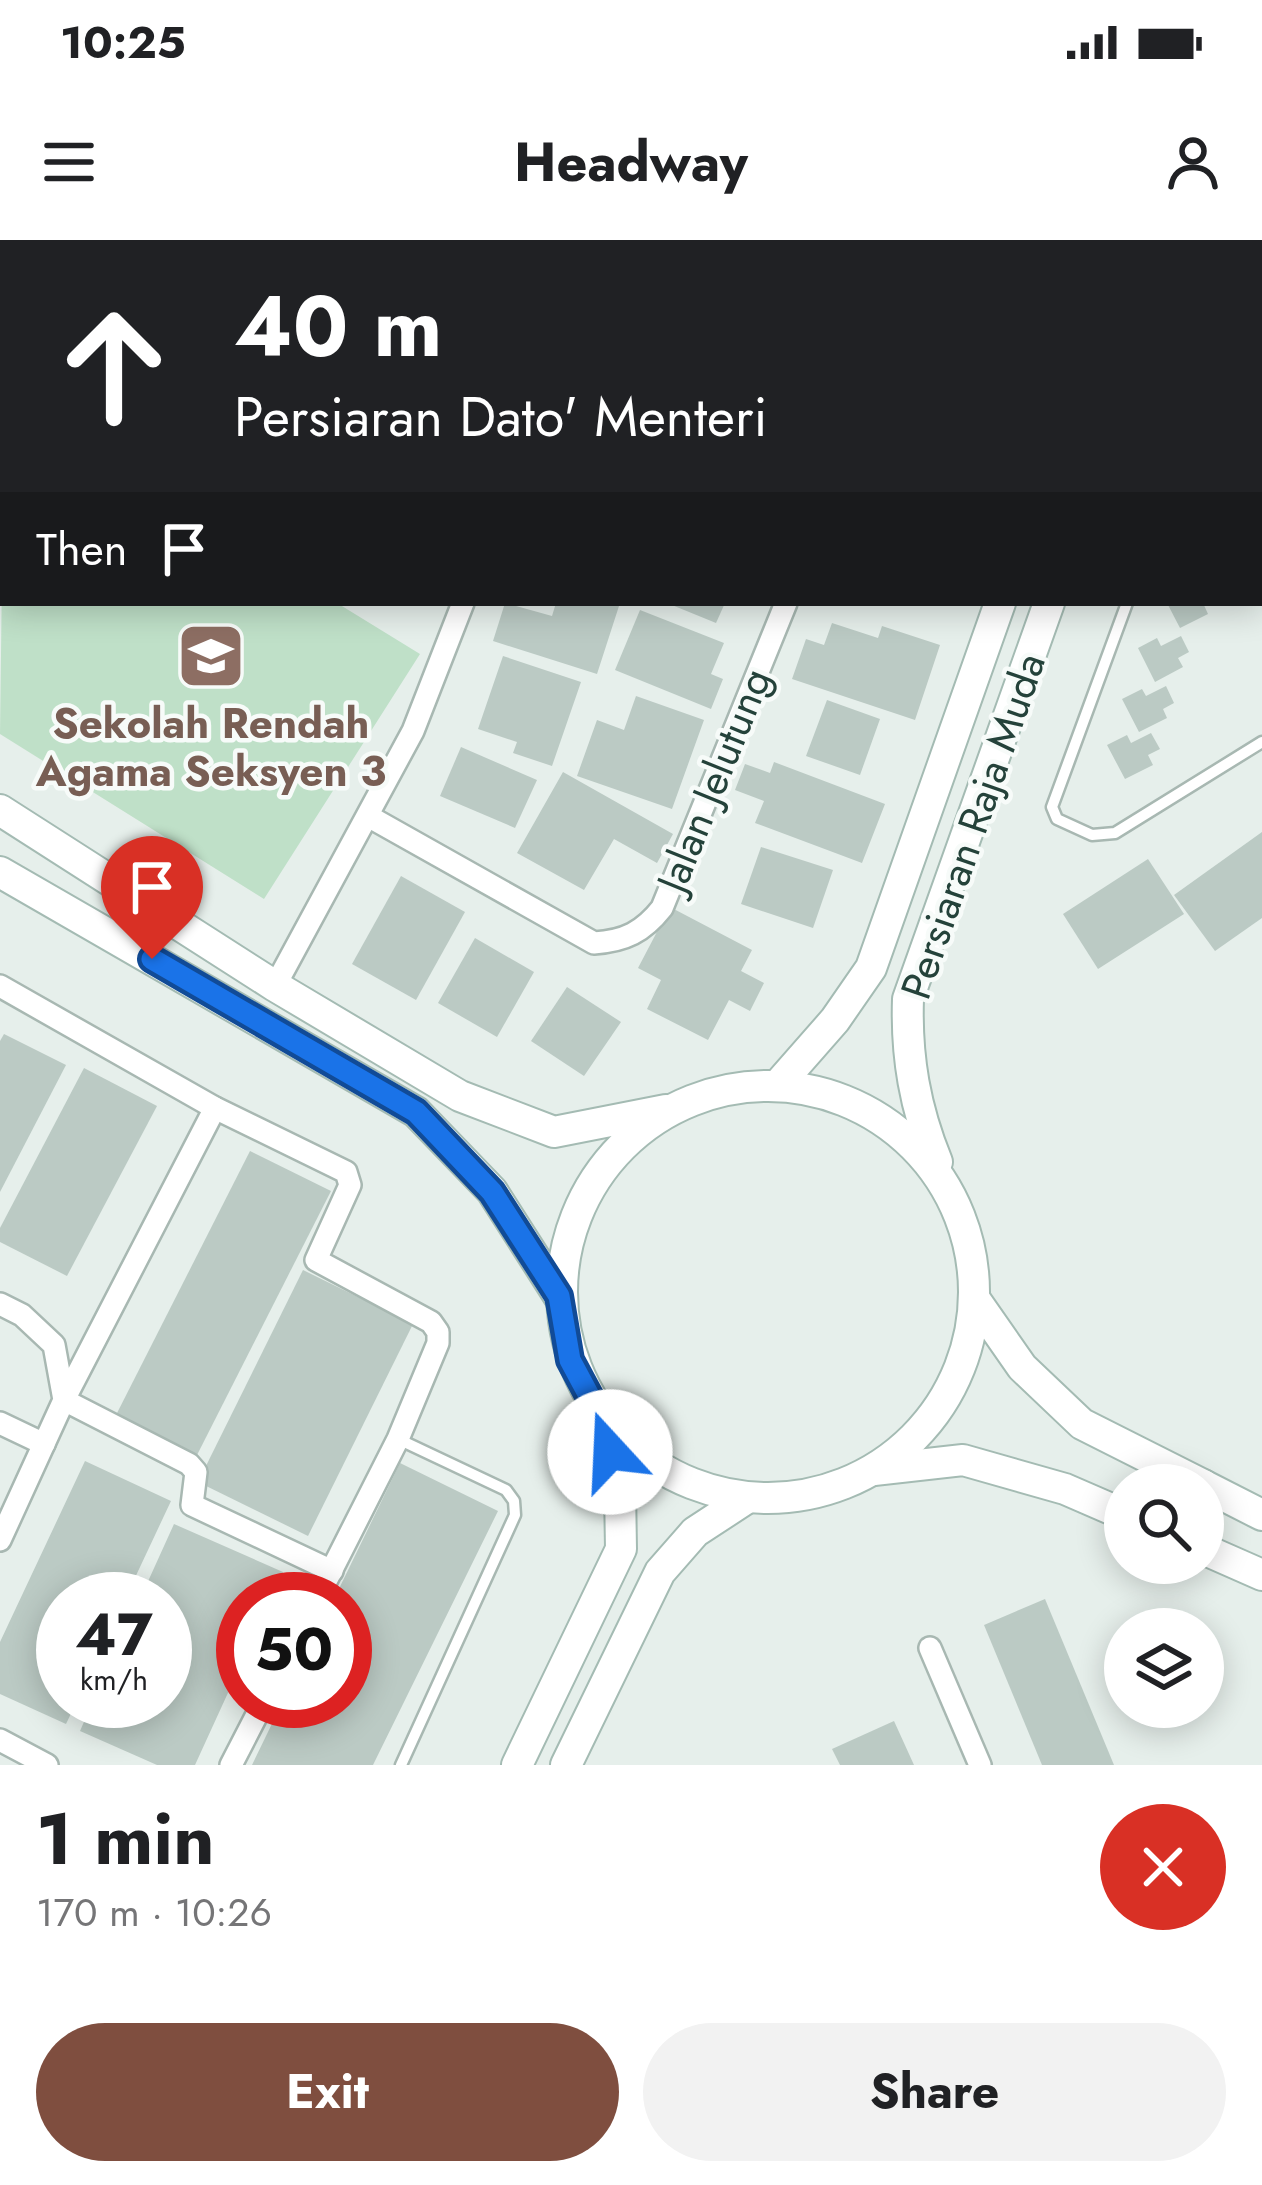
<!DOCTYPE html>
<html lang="en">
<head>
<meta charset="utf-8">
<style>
	:root { --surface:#fff; --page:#f2f2f2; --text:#202124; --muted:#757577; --accent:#7f4e3f }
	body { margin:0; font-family:Jost,sans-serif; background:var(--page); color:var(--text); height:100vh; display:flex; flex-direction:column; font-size:45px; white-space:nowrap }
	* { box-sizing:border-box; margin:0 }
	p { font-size:39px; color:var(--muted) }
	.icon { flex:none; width:66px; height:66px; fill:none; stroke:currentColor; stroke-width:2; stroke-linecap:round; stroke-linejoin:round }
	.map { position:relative; height:1525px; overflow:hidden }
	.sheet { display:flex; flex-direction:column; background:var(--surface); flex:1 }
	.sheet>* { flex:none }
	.banner { position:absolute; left:0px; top:0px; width:1263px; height:366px; box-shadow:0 6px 30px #0003; background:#202124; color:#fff; overflow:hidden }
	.buttons { position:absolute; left:1104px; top:1224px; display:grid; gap:24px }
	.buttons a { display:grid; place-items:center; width:120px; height:120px; border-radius:50%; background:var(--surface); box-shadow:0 6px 30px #0003; font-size:60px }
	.speed { position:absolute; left:36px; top:1332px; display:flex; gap:24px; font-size:60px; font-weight:700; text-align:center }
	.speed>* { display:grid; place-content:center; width:156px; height:156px; border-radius:50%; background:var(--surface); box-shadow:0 6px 30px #0003; line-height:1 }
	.speed small { font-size:30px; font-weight:400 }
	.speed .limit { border:18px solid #d22; background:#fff; color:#111 }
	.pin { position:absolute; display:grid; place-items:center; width:102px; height:102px; color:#fff; margin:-123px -51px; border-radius:50% 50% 50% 0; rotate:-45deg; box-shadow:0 0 12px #0007 }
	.pin .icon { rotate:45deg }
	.me { position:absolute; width:132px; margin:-66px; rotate:340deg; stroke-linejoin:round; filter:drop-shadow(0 0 9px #0008) }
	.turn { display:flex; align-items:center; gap:42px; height:252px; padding:0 36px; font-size:54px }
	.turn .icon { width:156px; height:156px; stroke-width:2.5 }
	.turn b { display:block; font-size:84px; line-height:102px }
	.then { display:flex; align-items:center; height:114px; padding:0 36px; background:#0003; gap:24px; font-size:45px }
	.round { display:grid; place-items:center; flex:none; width:126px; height:126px; border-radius:63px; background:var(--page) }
	.headline { display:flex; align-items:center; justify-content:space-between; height:204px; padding:0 36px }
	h1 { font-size:72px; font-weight:700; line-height:90px }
	.cta { display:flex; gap:24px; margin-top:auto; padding:24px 36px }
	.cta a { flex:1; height:138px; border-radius:72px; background:var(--accent); color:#fff; font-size:48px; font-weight:700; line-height:138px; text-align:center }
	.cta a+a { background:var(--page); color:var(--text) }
	.status { display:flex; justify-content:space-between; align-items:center; height:84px; padding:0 60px; background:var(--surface); direction:ltr }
	.status svg { height:33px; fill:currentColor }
	header { display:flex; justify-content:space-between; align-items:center; height:156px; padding:0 36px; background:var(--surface); font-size:54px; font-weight:700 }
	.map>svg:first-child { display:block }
	.built { fill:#d4dfda }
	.green { fill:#bfe0c8 }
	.building { fill:#bbcac4 }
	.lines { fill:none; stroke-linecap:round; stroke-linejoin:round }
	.lane-casing { stroke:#a8b8b2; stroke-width:15 }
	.street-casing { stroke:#a8b8b2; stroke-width:26 }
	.secondary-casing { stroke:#a4bbb3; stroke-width:34 }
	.lane { stroke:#fff; stroke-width:10 }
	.street { stroke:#fff; stroke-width:21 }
	.secondary { stroke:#fff; stroke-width:30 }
	.route-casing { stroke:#114b97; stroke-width:30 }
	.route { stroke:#1a73e8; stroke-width:21 }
	.labels { text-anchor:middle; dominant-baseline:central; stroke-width:9; stroke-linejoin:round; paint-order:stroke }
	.education-label { font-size:42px; font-weight:bold; fill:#785e54; stroke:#f7fbf9 }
	.street-label { font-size:42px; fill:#24423a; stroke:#f7fbf9 }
</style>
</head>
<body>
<div class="status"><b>10:25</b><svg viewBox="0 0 49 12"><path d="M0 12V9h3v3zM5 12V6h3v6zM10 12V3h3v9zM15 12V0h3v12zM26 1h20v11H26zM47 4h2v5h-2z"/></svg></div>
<header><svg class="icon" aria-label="menu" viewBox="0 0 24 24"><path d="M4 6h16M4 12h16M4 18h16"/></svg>Headway<svg class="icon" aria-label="person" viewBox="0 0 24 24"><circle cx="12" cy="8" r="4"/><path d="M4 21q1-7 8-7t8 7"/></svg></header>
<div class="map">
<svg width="1262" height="1525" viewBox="0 0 1262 1525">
	<rect width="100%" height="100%" fill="#e6efeb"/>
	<path class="built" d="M92,0H572L90,3Z"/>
	<path class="green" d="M3,253V363H337L420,414L264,659L0,494Z"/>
	<g class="building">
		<path d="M505,363L552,376L556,363L619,366L597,434L493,401Z"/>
		<path d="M667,363H725L716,383Z"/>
		<path d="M1167,363H1203L1208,374L1180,388Z"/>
		<path d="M640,370L724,403L711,434L723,439L711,469L615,430Z"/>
		<path d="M832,383L878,398L882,386L940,405L915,480L792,439L806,399L824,405Z"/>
		<path d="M1181,396L1189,412L1178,418L1183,427L1155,442L1138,408L1157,398L1161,406Z"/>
		<path d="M503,416L581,442L552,526L513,513L517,502L478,489Z"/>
		<path d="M1166,446L1174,463L1163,469L1167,478L1139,492L1122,459L1142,449L1146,456Z"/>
		<path d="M636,456L704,480L672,569L577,536L597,480L624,490Z"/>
		<path d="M827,460L880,479L860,535L806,516Z"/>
		<path d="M1151,493L1160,509L1148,515L1153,525L1125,539L1107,505L1127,495L1131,503Z"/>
		<path d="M461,507L537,540L515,588L440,556Z"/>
		<path d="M774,522L885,564L862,623L755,583L764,561L735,550L745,524L770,533Z"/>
		<path d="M563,532L673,594L657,623L614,599L584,650L517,613Z"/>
		<path d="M1262,592V678L1215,711L1174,655Z"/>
		<path d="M761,607L833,630L813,688L741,664Z"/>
		<path d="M1148,619L1184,674L1098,729L1063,674Z"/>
		<path d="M401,636L465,672L416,760L352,724Z"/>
		<path d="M670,667L752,710L741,731L764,743L750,771L729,760L708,800L647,769L661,740L638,728Z"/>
		<path d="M475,698L534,732L497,797L438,763Z"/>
		<path d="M567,747L621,782L584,836L531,801Z"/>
		<path d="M4,794L66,825L0,952V801Z"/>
		<path d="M84,828L157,866L67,1036L0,1002V988Z"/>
		<path d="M250,911L331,951L195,1219L114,1179Z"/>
		<path d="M303,1030L413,1084L308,1296L198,1242Z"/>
		<path d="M85,1221L171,1261L125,1359H63V1461H77L66,1484L0,1454V1402Z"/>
		<path d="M400,1223L498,1271L373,1525H252L283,1461H345V1359H334Z"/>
		<path d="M174,1284L283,1332L271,1359H243V1420L195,1525H157L80,1491L93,1461H165V1359H140Z"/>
		<path d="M1045,1359L1114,1525H1042L984,1385Z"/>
		<path d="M894,1481L914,1525H840L832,1509Z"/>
	</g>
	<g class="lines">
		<defs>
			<g id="lane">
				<path d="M226,0L228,3"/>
				<path d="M1258,3L1259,0"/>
				<path d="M1127,363L1052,567L1057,579L1092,595L1115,593L1262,502"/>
				<path d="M398,1199L506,1250L514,1261L515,1275L401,1525"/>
			</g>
			<g id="street">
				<path d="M705,0L714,3"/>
				<path d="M596,3L597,0"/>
				<path d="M928,3L929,0"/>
				<path d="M368,576L594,703C625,701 643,692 662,668L786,363"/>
				<path d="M0,746L215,868L346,932L350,945L316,1020L431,1082L438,1092V1103L398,1199L317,1359"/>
				<path d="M275,746L413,491L463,363"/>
				<path d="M215,868L64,1160L189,1224L196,1232L192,1265L332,1331"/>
				<path d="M0,1064L22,1075L54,1105L64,1160L0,1300"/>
				<path d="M0,1183L44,1204"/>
				<path d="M930,1408L980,1525"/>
				<path d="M0,1500L47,1525"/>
				<path d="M231,1525L264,1461"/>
			</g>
			<g id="secondary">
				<path d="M51,3L53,0"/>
				<path d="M1127,3L1128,0"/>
				<path d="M1178,3L1179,0"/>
				<path d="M0,89L3,84"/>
				<path d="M0,570L275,746L460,856L554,892L666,870"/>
				<path d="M0,632L416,872L492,951L559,1056"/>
				<path d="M778,845L835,780L871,728L1000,363"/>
				<circle cx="768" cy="1052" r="206"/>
				<path d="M937,922C915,868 906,817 908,759L1049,363"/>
				<path d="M976,1061L1022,1127L1082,1184L1203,1245"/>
				<path d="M874,1230L963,1220L1065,1249L1125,1275"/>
				<path d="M1203,1245L1262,1275"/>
				<path d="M1203,1309L1262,1335"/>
				<path d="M517,1525L621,1309L620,1249L600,1176"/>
				<path d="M566,1525L660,1332L695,1292L747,1258"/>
			</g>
		</defs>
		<use href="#lane" class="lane-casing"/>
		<use href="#street" class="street-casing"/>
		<use href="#secondary" class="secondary-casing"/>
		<use href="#lane" class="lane"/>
		<use href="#street" class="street"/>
		<use href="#secondary" class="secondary"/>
	</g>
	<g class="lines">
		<defs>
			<path id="route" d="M152,719L416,872L492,952L559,1056L570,1120L600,1176L610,1212"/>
		</defs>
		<use href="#route" class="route-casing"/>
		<use href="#route" class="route"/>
	</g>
	<defs>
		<symbol id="school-square" viewBox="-11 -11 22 22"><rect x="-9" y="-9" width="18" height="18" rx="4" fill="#8d6e63" stroke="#f7fbf9"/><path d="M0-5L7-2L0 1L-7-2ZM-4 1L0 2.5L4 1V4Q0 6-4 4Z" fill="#fff"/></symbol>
	</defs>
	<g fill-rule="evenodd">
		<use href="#school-square" x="173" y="378" width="76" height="76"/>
	</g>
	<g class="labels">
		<g class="education-label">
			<text x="211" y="483">Sekolah Rendah<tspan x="211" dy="48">Agama Seksyen 3</tspan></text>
		</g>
		<g class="street-label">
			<text transform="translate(714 540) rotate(-68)">Jalan Jelutung</text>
			<text transform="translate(973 586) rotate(-71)">Persiaran Raja Muda</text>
		</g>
	</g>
</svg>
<div class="buttons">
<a><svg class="icon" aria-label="search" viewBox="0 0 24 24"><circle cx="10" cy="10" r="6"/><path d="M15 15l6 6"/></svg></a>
<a><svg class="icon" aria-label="layers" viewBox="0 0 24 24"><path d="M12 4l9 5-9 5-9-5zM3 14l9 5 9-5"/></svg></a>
</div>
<div class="speed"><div>47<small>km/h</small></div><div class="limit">50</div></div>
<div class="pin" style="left:152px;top:719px;background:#d93025"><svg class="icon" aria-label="arrive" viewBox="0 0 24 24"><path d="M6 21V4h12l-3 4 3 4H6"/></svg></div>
<svg class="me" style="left:610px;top:1212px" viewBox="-20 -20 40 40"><circle r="19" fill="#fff"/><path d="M0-13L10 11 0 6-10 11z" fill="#1a73e8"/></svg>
<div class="banner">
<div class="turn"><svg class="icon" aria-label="ahead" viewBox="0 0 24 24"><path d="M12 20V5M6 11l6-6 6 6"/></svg><div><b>40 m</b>Persiaran Dato' Menteri</div></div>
<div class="then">Then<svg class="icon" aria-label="arrive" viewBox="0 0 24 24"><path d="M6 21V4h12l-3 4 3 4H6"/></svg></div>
</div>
</div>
<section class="sheet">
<div class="headline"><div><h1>1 min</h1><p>170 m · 10:26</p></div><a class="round" style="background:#d93025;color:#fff"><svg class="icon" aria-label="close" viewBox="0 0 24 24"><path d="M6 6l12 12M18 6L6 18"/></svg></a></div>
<div class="cta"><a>Exit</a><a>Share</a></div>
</section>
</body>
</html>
